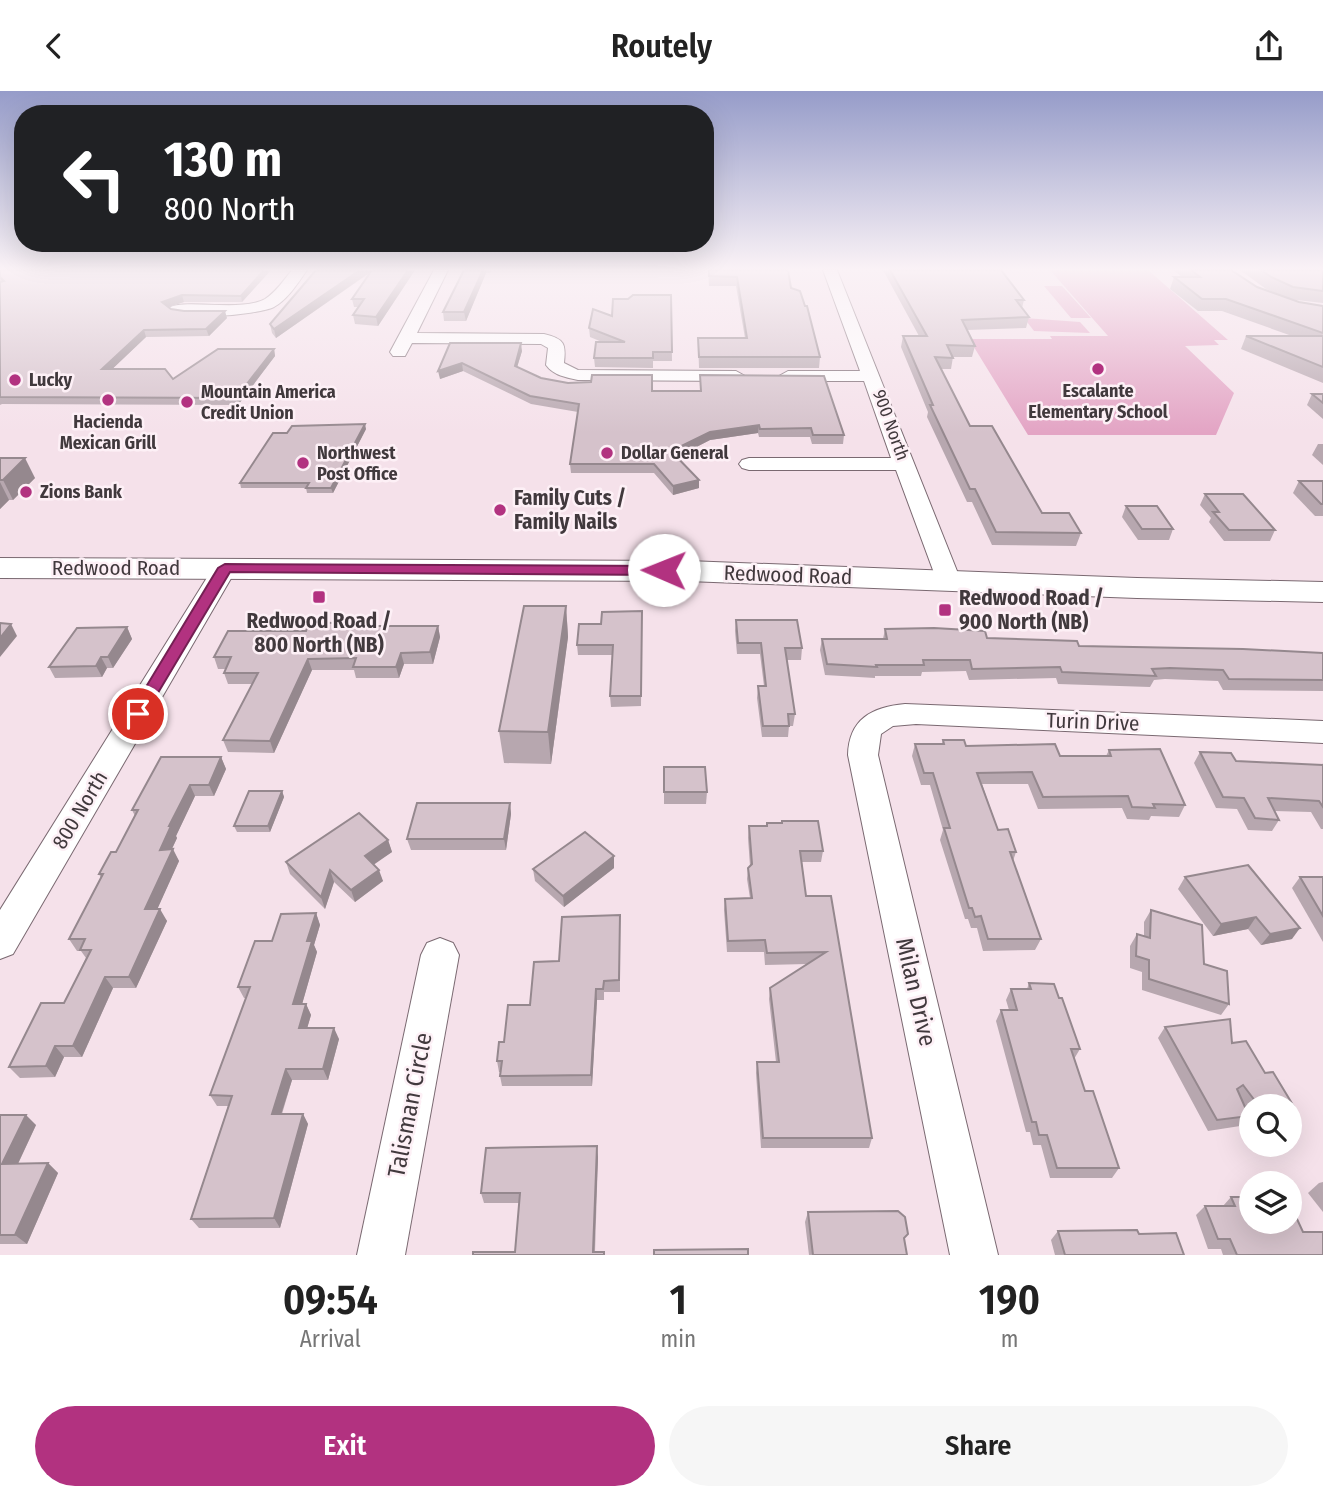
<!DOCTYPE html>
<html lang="en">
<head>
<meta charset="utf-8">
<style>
	:root { --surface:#fff; --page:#f6f6f6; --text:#222; --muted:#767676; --accent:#b23280 }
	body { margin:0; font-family:"Fira Sans Condensed",sans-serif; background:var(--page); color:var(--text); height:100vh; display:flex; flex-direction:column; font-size:26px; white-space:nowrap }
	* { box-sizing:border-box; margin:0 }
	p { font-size:23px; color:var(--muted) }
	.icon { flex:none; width:38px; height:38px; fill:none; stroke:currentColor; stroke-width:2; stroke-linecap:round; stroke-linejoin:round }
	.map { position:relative; height:1164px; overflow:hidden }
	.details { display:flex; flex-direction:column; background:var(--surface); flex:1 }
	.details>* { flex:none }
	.top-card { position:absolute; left:14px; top:14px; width:700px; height:147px; border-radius:28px; box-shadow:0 7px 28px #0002; background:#202124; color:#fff; overflow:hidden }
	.tools { position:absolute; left:1239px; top:1003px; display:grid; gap:14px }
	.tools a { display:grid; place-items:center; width:63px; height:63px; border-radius:50%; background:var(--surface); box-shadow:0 7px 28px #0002; font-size:35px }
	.pin { position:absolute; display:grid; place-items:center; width:60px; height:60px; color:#fff; margin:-30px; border:4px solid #fff; border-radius:50%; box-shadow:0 2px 7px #0007 }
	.me { position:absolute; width:77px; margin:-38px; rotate:271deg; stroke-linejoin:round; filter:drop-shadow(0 0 5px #0008) }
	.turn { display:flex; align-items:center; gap:24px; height:147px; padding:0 35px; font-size:32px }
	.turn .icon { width:91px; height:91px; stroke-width:2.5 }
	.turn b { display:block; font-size:49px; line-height:60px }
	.eta { display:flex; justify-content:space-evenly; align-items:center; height:119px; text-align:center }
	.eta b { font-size:42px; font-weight:600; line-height:49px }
	.primary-button { display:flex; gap:14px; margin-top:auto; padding:14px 35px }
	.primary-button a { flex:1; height:80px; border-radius:42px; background:var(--accent); color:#fff; font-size:28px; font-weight:600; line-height:80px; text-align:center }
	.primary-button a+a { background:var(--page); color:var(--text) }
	header { display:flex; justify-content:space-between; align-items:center; height:91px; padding:0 35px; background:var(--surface); font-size:32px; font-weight:600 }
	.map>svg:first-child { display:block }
	.green { fill:#e3a4c4 }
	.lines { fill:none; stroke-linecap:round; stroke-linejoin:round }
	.street-casing { stroke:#7a6971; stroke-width:2 }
	.secondary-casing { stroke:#7a6971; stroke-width:2 }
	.street { fill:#fff; fill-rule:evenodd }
	.secondary { fill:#fff; fill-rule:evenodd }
	.wall { fill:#b7a7af }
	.shaded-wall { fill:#95888e }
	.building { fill:#d5c2cb; stroke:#95888e; stroke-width:2 }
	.route { fill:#b23280; stroke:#742053; stroke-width:2 }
	.poi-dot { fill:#b23280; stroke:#fdf0f6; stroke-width:2.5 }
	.labels { text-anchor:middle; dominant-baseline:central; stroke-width:5; stroke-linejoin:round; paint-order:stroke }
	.far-poi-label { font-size:18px; font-weight:bold; fill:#41393d; stroke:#fdf0f6; text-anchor:start }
	.far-street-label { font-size:18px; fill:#41393d; stroke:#fdf0f6 }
	.poi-label { font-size:21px; font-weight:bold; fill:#41393d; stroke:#fdf0f6; text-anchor:start }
	.street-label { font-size:21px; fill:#41393d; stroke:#fdf0f6 }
	.near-street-label { font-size:24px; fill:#41393d; stroke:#fdf0f6 }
</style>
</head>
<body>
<header><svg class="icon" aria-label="back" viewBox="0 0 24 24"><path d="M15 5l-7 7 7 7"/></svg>Routely<svg class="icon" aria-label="share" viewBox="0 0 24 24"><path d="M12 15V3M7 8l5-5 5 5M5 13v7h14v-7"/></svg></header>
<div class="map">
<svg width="1323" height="1164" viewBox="0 0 1323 1164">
	<rect width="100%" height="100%" fill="#f5e1ea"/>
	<g class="green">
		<path d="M1050,179H1148L1228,249H1214L1219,254L1185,255L1234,302L1216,344H1028L969,248H1052L1050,245H1108Z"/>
		<path d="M1044,195H1062L1091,227H1071Z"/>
		<path d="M1024,227L1080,231L1090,242L1034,240Z"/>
	</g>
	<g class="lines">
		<defs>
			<g id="street">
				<path d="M292,179H307C298,192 288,208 274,216C257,224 180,231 167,218C180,206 240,222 265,208C276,201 284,189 292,179Z"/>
				<path d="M434,179H448L417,242L544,243C565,248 566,253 564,272L578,279L736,280L745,285L736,290L578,289C566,286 554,285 546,274L548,257L541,253L412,252L405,265H393L390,261Z"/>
				<path d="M823,179H837L961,490L958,495L949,497L940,495L937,490L896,379H749L742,377L739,373L742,369L749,367H891L864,290H788L779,285L788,280H860Z"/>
				<path d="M225,470L234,472L237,477L13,863L0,868V819L213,477L216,472Z"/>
				<path d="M905,613L1323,630V652L916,633L893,635L881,643L878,664L998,1164H950L848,664C849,628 872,616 905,613Z"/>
				<path d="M440,847L453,852L459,864L405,1164H357L421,864L427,852Z"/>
			</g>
			<path id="secondary" d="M0,467L688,470L1137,487L1323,491V511L1137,507L688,490L0,487Z"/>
		</defs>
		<use href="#street" class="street-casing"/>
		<use href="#secondary" class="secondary-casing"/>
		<use href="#street" class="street"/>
		<use href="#secondary" class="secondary"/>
	</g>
	<g class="wall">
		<path d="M0,179H271L242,211H184L169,216L171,218L227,227L209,245L146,246L112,278L173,288L274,258L275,265L238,314L2,313L0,314Z"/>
		<path d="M316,179H415L378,235L355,233L353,224L359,216H354L352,208L371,181L276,247L272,242L270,233Z"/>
		<path d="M464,179H492L490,182H486L466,230H444L443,221Z"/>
		<path d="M708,179H788L791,197L820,266L819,277H699L698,247H745L736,195H709Z"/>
		<path d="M883,179H1001L1024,209L1022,217L1029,226L1026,237L967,239L975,255L972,266H953L951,278H941L970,335L1042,422L1081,442L1076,455L992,454L972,411H967L927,326L928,321L901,256L903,245H919Z"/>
		<path d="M1173,179H1231L1257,196L1287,207L1266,198L1240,179H1323V212L1288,208L1299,211L1323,215V292L1241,258L1246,245H1292L1222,220H1198L1170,198L1174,186H1182Z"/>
		<path d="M671,204L672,270H653V277L595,276L594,267L602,251L590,246L589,237L612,225L628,208Z"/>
		<path d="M450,252L522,260L517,276L541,287L568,292L652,300H701L700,284L844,344L843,353H812L810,346H759L758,342L710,349L677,366L699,397L673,404L654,382H571L570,373L578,321L531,313L463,280L440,288Z"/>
		<path d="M1312,303H1323V328L1307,314Z"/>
		<path d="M366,338L333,402H307L306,397H241L240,392L287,342Z"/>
		<path d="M1318,353H1323V374L1312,364Z"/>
		<path d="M0,367L35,387L13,409H9L0,418Z"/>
		<path d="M1299,390H1323V425H1315L1293,402Z"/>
		<path d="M1205,403L1275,439L1270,450H1224L1209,431L1211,427L1200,414Z"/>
		<path d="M1126,415L1173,438L1169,449H1138L1122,426Z"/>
		<path d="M566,515L568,546L551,673L504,672L499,640Z"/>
		<path d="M642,520L641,615L611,616L610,605L613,564H578L577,554L601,533Z"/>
		<path d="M736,529L802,557L801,569H786L795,623L793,635H789L788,646H762L757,607L758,595H764L760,563H737L735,540Z"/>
		<path d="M358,533V535H438L440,546L433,573H404L399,587H356L354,579H312L274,662L228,661L223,649L252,593H228L224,582L226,578H218L214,566L306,540Z"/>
		<path d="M127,536L132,548L113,577H107L102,586L55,587L49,576Z"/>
		<path d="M885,538L1079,555L1323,562V600L1223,599L1218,590L1165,588L1154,589L1150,596L1058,593L1056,587L969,589L966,580L922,581L921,585H875V587L825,584L820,559L822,548H883Z"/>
		<path d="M943,649L966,655L1060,665H1106L1109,659L1185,714L1179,726L1151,725L1149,729L1127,728L1122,717L1038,718L1028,693H982L998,739L1016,761L1013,770L1041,848L1035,859L983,860L977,837H971L968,828H965L940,749L943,739L930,694H921L912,665L915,653H942Z"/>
		<path d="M1200,661L1236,670L1322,674L1323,672V738H1321L1311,721L1274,720L1279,729L1272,740L1248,739L1237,718L1216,717L1194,672Z"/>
		<path d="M221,666L226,678L214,705H195L176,745L177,747L172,758L179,770L157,818L167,830L136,897H113L82,966H64L55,986L20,987L9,976L64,912L86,867L81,860H77L69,848L101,787L99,783L116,761L135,725L132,719Z"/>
		<path d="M664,676L707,701L706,713H664Z"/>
		<path d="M282,700L284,706L270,741H237L234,735Z"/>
		<path d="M510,712L511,723L506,759H411L407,748Z"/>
		<path d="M782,730L823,760L821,771H802L806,805H831L872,1047L869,1057H761L756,982L757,971H776L769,908L770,897L807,873L765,874L764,861H727L724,819L725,808L750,807L747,788L748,777L750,775L748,747L749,735H767V732H782Z"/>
		<path d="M388,749L392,761L373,773L383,790L355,811L334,791L325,818L290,783L286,771Z"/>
		<path d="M614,765V777L564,816L535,790L533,778Z"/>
		<path d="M1248,774L1292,848L1261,854L1248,838L1213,845L1178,798L1185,786Z"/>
		<path d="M1300,786H1323V851L1292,797Z"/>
		<path d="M1151,819L1204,873L1229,913L1221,924L1142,899V881L1130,877V855L1137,843L1144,845V831Z"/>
		<path d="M316,822L320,834L314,854L317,861L302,913H306L311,924L307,937L339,948L328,989H292L282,1023H303L308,1033L280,1137H199L191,1128L228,1015H217L210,1004L246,907H244L238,896Z"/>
		<path d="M620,824V901H604V909H597L592,995H502L500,985V981H499L497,970L504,951L530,914L559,870Z"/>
		<path d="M1029,892L1059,907L1080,958L1074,968L1085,1000L1119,1077L1112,1087H1050L1041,1054H1033L1030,1041H1026L996,930L1001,919H1009L1006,909L1011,898H1027Z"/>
		<path d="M1165,936L1232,952L1265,982L1296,1019L1290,1026V1015H1251V1027L1248,1023L1249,1025L1240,1035L1208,1040L1158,947Z"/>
		<path d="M0,1024L36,1034L18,1073L48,1072L58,1082L27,1153H0Z"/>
		<path d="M598,1066L595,1161H515L519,1112H484L481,1102Z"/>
		<path d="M1323,1091V1121L1308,1102L1319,1092Z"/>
		<path d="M1231,1106L1303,1141L1323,1164H1223L1221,1158H1208L1196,1124L1205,1115H1223Z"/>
		<path d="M808,1121L904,1151L907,1164H809L805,1131Z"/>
		<path d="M1058,1140L1139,1143L1184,1164H1055L1051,1149Z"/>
	</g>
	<g class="shaded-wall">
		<path d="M264,179H271L242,211L241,205Z"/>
		<path d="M360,179H373L276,247L274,238Z"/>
		<path d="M408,179H415L378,235L376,226Z"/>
		<path d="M483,179H486V182L466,230L464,221Z"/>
		<path d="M182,204L184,211L165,217L162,211Z"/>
		<path d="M225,220L227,227L209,245L206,238Z"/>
		<path d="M144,239L146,246L105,285L102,278Z"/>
		<path d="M521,252L522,260L515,283V275Z"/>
		<path d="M274,258L275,265L238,314L236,307Z"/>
		<path d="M462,272L463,280L440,288L438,280Z"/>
		<path d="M365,333L366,338L333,402L331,397Z"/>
		<path d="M759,334L758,342L710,349L671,369V360L710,341Z"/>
		<path d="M25,367L35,387L13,409L3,389Z"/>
		<path d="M699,389V397L673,404V395Z"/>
		<path d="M0,391L9,409L0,418Z"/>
		<path d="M566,515L568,546L551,673L548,641Z"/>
		<path d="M11,533L17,545L0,566V547Z"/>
		<path d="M438,535L440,546L433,573L430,561Z"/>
		<path d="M127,536L132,548L113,577L108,566Z"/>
		<path d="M401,562L404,573L399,587L396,576Z"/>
		<path d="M101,566L107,577L102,586L96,575Z"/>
		<path d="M308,568L312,579L274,662L270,650Z"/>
		<path d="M221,666L226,678L214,705L209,694Z"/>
		<path d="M190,694L195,705L176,745L177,747L166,770L160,759L169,735Z"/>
		<path d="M282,700L284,706L270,741L268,735Z"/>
		<path d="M510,712L511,723L506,759L504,748Z"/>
		<path d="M388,749L392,761L369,777L365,765Z"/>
		<path d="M173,758L179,770L152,830L145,818Z"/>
		<path d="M614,765V777L564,816L563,805Z"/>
		<path d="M330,779L334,791L325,818L321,806Z"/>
		<path d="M379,779L383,790L355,811L351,799Z"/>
		<path d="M160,818L167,830L136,897L129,886Z"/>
		<path d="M316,822L320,834L314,854L317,861L299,924L293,913L307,850Z"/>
		<path d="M1256,826L1248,838L1213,845L1221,833Z"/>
		<path d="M1300,837L1292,848L1261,854L1270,843Z"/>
		<path d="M105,886L113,897L82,966L73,955Z"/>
		<path d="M596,898L597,909L592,995L591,984Z"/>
		<path d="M306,913L311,924L304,948L299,937Z"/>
		<path d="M334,937L339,948L328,989L323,978Z"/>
		<path d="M55,955L64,966L55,986L46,975Z"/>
		<path d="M286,978L292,989L278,1033L272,1023Z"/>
		<path d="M303,1023L308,1033L280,1137L274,1127Z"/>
		<path d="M26,1024L36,1034L13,1083L2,1073Z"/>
		<path d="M597,1055L598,1066L594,1164H593Z"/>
		<path d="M48,1072L58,1082L27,1153L15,1144Z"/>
	</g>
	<g class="building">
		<path d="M0,179H264L241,205L182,204L162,211L171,218L184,220H225L206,238L144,239L102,278H165L173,288L218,258H274L236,307L0,306V191L4,190L0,186Z"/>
		<path d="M316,179H360L274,238L270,233Z"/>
		<path d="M372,179H408L376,226L353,224L364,208H352Z"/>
		<path d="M464,179H483L464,221H443Z"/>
		<path d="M709,179H788L791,197L800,200L805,215H807L820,266H699L698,247H747L737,186L709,185Z"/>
		<path d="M890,179H1001L1024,209H1016L1029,226L962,229L975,255L947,254L953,267L935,266L970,335H992L1042,422H1069L1081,442L996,441L975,398H970L930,314H933L903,245H927Z"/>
		<path d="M1191,179H1231L1257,196L1299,211L1323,215V242L1226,208H1202L1174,186H1200Z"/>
		<path d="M1261,179H1323V200L1293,196L1271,186Z"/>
		<path d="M633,204H671L672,261H653V267H594L596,251H625L589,237L593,218L612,225L613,208H628Z"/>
		<path d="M1246,245H1323V276Z"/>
		<path d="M450,252H521L515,275L541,287L568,292L591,291L592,284H652V300H701L700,284L824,285L844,344H813L811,337L760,338L759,334L710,341L671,360L699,389L673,395L654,373H570L579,313L530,305L462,272L438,280Z"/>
		<path d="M1312,303H1323V312Z"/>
		<path d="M365,333L331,397H306L309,392H240L273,342H287L292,335Z"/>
		<path d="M0,367H25L3,389H0Z"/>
		<path d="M1299,390H1323V413H1321Z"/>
		<path d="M1205,403H1243L1275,439H1229L1213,421H1219Z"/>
		<path d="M1126,415H1157L1173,438H1142Z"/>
		<path d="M524,515H566L548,641L499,640Z"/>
		<path d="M642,520L641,605H610L613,554H577L579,533H601L602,521Z"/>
		<path d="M736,529H797L802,557H785L795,623H788L789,635H763L758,595H766L761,552H738Z"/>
		<path d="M309,531L358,533L357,535H438L430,561L401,562L396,576H353L356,567L308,568L270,650L223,649L258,582H224L231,566H214L228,540H306Z"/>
		<path d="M0,532L11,533L0,547Z"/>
		<path d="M127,536L108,566H101L96,575L49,576L77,537Z"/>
		<path d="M934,537L985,540L987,547L1077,550L1079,555L1243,558L1323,562V589L1229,588L1223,579L1170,577L1152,578L1156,585L1062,581L1060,576L972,578L970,569H923L924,574H876L877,576L827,573L822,548H887L885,538Z"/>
		<path d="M943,649H964L966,655L1055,653L1060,665H1111L1109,659L1160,658L1185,714L1153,713L1155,717L1132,716L1128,705L1043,706L1032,681L977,682L998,739L1008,738L1016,761H1010L1041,848H988L981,825L975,826L972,817H969L944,737H950L933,682H924L915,653H944Z"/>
		<path d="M1200,661L1231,662L1236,670L1323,674V716L1319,710L1268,707L1279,729L1255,727L1244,707L1223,706Z"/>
		<path d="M161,666H221L209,694H190L169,735H171L160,759L173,758L145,818H160L129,886H105L73,955H55L46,975L9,976L41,912H64L91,859H80L85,848H69L103,783H99L111,761H116L138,719H132Z"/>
		<path d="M664,676H705L707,701H664Z"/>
		<path d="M249,700H282L268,735H234Z"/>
		<path d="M417,712H510L504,748H407Z"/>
		<path d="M359,722L388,749L365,765L379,779L351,799L330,779L321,806L286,771Z"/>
		<path d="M782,730H818L823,760H800L806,805H831L872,1047H763L757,971H779L770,897L826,861L767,862L765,849L728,850L725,808L752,807L748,777L752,773L749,735H767V732H782Z"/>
		<path d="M585,741L614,765L563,805L533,778Z"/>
		<path d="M1248,774L1300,837L1270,843L1256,826L1221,833L1185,786Z"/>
		<path d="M1300,786H1323V825Z"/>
		<path d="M1151,819L1202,834L1204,873L1227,880L1229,913L1149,888V869L1136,865L1137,843L1150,847Z"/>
		<path d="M316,822L307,850H312L293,913H306L299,937H334L323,978H286L272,1023H303L274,1127L191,1128L232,1005L210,1004L250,896H238L255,850H272L281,823Z"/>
		<path d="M620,824L619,889L604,890L603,898H596L591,984L500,985L502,970H497L499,951H504L508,914H530L534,871L559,870L562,826Z"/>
		<path d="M1029,892L1054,893L1059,907H1062L1080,958H1071L1085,1000H1093L1119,1077H1057L1047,1044H1039L1036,1031H1032L1001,919H1017L1011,898H1031Z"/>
		<path d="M1230,928L1232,952L1246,950L1265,982L1273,981L1296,1019L1290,1020V1015H1259L1243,994L1237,998L1249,1025L1217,1029L1165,936Z"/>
		<path d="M0,1024H26L2,1073L48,1072L15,1144H0Z"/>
		<path d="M597,1055L593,1161H604V1164H473V1161H515L520,1102H481L486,1057Z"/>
		<path d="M1231,1106H1251V1130H1290V1113L1303,1141H1323V1164H1237L1230,1148H1218L1205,1115H1235Z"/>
		<path d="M898,1120L905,1126L908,1143L904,1147L907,1164H813L808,1121Z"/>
		<path d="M1137,1139L1139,1143L1176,1142L1184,1164H1065L1058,1140Z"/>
		<path d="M748,1158V1164H654V1159Z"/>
	</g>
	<linearGradient id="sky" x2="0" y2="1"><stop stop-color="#969cc9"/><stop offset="0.52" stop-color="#faf2f6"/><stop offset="1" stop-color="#faf2f6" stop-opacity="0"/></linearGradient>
	<rect width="1323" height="342" fill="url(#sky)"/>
	<path class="route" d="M225,473L664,475L671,479L664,484L230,481L143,627H132L129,623L132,619L218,477Z"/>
	<g class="poi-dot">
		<circle cx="1098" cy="278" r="7"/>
		<circle cx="15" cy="289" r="7"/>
		<circle cx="108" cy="309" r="7"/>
		<circle cx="187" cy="311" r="7"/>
		<circle cx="607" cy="362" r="7"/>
		<circle cx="303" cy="372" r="7"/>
		<circle cx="26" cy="401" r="7"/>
		<circle cx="500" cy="419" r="7"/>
		<rect x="312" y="499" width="14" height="14" rx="3.5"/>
		<rect x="938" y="512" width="14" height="14" rx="3.5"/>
	</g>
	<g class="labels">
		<g class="far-poi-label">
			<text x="29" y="289">Lucky</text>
			<text x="1098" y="300" text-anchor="middle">Escalante<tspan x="1098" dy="21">Elementary School</tspan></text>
			<text x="201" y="301">Mountain America<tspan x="201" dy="21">Credit Union</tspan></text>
			<text x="108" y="331" text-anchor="middle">Hacienda<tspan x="108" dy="21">Mexican Grill</tspan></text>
			<text x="317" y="362">Northwest<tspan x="317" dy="21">Post Office</tspan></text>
			<text x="621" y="362">Dollar General</text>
			<text x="40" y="401">Zions Bank</text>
		</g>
		<g class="far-street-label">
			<text transform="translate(891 334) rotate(70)">900 North</text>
		</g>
		<g class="poi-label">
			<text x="514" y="407">Family Cuts /<tspan x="514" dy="24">Family Nails</tspan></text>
			<text x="959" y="507">Redwood Road /<tspan x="959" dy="24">900 North (NB)</tspan></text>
			<text x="319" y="530" text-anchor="middle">Redwood Road /<tspan x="319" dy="24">800 North (NB)</tspan></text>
		</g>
		<g class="street-label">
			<text x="116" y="477">Redwood Road</text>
			<text transform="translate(788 484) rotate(2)">Redwood Road</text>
			<text transform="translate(1093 631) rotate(2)">Turin Drive</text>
			<text transform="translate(80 719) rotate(-59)">800 North</text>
		</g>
		<g class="near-street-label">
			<text transform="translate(916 901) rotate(77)">Milan Drive</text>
			<text transform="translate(410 1014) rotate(-79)">Talisman Circle</text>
		</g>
	</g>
</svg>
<div class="tools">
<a><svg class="icon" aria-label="search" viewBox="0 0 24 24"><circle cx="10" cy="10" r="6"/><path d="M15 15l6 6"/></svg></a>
<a><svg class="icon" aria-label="layers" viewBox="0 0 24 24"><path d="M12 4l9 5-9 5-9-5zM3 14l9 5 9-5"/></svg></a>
</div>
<div class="pin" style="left:138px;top:623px;background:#d93025"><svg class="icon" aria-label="arrive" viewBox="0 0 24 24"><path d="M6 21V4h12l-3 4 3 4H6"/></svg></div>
<svg class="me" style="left:664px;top:479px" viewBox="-20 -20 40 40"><circle r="19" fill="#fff"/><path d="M0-13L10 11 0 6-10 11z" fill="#b23280"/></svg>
<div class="top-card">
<div class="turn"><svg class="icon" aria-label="left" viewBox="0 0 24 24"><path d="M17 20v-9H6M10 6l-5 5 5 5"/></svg><div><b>130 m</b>800 North</div></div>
</div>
</div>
<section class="details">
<div class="eta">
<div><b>09:54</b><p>Arrival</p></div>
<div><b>1</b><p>min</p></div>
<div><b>190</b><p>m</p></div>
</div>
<div class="primary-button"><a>Exit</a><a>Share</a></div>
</section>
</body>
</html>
